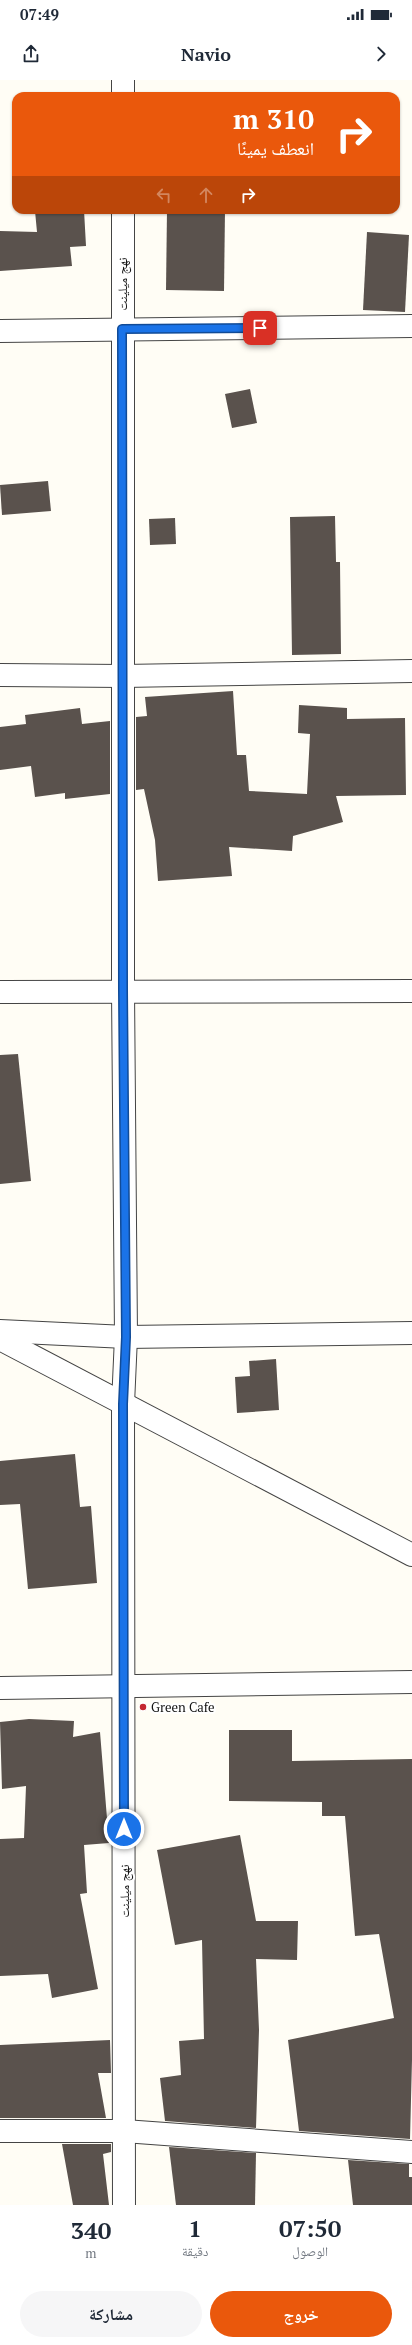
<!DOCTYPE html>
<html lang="ar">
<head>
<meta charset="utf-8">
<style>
	:root { --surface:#fff; --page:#f6f6f7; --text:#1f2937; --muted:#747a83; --accent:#ea580c }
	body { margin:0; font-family:"PT Serif","Noto Naskh Arabic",serif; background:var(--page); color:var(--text); direction:rtl; height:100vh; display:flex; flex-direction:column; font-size:15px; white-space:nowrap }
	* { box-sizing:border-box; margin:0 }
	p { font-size:13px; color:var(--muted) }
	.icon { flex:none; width:22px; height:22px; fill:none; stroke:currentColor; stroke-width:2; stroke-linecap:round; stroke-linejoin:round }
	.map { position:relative; height:2125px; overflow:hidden; direction:ltr }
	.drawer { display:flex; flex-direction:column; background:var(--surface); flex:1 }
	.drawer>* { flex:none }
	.hud { position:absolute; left:12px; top:12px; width:388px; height:122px; border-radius:12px; box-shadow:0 1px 3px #0004; direction:rtl; background:#ea580c; color:#fff; overflow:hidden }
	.pin { position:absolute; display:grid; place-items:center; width:34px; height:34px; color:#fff; margin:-17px; border-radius:8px; box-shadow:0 2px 6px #0006 }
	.me { position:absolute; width:44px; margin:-22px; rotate:0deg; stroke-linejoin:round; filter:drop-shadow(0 0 3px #0008) }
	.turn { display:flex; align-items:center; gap:14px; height:84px; padding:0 20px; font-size:18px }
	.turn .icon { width:52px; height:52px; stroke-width:2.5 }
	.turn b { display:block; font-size:28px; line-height:34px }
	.lanes { display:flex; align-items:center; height:38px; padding:0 20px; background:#0003; justify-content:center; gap:20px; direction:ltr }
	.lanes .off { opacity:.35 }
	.eta { display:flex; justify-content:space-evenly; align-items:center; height:68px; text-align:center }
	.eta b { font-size:24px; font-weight:700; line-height:28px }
	.cta { display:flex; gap:8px; margin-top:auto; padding:8px 20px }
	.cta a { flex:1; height:46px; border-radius:24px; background:var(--accent); color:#fff; font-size:16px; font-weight:700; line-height:46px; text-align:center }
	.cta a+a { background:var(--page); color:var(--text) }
	.status { display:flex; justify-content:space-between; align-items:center; height:28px; padding:0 20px; background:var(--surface); direction:ltr }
	.status svg { height:11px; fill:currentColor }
	header { display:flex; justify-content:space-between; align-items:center; height:52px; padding:0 20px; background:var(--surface); font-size:18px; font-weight:700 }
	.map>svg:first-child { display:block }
	.building { fill:#5a524d }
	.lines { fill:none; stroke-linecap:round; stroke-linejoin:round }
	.minor-casing { stroke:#444; stroke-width:24 }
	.minor { stroke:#fff; stroke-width:22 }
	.route-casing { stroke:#114b97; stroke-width:10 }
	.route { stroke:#1a73e8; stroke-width:7 }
	.poi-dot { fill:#c4262e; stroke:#fff; stroke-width:1.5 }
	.labels { text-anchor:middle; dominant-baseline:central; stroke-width:4; stroke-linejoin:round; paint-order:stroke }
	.street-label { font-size:13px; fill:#111; stroke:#fff }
	.poi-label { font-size:13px; fill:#111; stroke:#fff; text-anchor:start }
</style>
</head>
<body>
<div class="status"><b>07:49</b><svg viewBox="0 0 49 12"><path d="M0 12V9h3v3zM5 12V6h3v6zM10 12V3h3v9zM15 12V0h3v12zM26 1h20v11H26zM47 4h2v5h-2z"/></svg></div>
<header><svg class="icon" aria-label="forward" viewBox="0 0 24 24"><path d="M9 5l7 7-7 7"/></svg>Navio<svg class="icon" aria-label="share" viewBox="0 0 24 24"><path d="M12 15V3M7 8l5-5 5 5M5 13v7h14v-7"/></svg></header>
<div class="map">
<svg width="412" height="2125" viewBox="0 0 412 2125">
	<rect width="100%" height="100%" fill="#fffdf5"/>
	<g class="building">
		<path d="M56,130H84L86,166L70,167L72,186L0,191V151L37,152L35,131Z"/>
		<path d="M167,130H225L224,211L166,210Z"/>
		<path d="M367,152L409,155L405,232L363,230Z"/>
		<path d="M250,309L257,343L232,348L225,314Z"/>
		<path d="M48,401L51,431L2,435L0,405Z"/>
		<path d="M335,436L336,482H340L341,574L292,575L290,437Z"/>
		<path d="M175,438L176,464L150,465L149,439Z"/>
		<path d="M233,611L237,675H246L249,711L307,714L310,654L298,653L299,625L347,628V639L405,638L406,715L336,716L343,742L293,756L292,771L229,767L232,796L158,801L155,760L144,709L136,710V637L147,636L145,617Z"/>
		<path d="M80,628L82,644L110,641V714L65,719V713L35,717L31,686L0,690V647L26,644L25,635Z"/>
		<path d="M18,974L31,1101L0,1104V975Z"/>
		<path d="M276,1279L279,1330L237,1333L235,1297L250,1296L249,1281Z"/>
		<path d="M75,1374L80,1427L91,1426L97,1503L28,1509L20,1424L0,1425V1381Z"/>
		<path d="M29,1639L74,1641L73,1657L100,1652L109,1763L84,1765L87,1813L80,1814L98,1909L52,1918L48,1894L0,1896V1759L24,1758L26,1706L2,1709L0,1642Z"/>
		<path d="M229,1650H292V1681L412,1679V1980L410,2059L299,2051L288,1960L394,1938L379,1854L355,1856L345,1736H322V1722L229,1721Z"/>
		<path d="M240,1755L256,1841H298L297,1880L256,1879L259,1950L256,2048L165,2041L160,1998L181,1995L179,1961L204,1959L202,1860L175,1865L157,1770Z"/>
		<path d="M110,1960L111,1993H98L106,2038H0V1965Z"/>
		<path d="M62,2064H111V2072L103,2074L109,2125H73Z"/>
		<path d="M169,2067L256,2073L255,2125H176Z"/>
		<path d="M348,2080L409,2084V2097H412V2125H353Z"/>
	</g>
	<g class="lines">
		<defs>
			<g id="minor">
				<path d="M123,16V0"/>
				<path d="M123,130V910L126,1257L123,1324L124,2125"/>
				<path d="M0,251L412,246"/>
				<path d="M0,595L123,596L412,591"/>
				<path d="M0,912L412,911"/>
				<path d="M0,1251L126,1257L412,1253"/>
				<path d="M0,1259L412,1475"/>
				<path d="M0,1608L412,1602"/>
				<path d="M0,2051H124L412,2072"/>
			</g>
		</defs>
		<use href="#minor" class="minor-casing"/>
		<use href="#minor" class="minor"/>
	</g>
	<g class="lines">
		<defs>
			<path id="route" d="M124,1749L123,1324L126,1257L123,910L122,249L260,248"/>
		</defs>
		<use href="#route" class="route-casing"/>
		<use href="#route" class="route"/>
	</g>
	<circle class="poi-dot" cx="143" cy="1627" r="4"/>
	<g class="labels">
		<g class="street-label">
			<text transform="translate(122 204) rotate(-90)">نهج ميلينت</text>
			<text transform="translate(124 1811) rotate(-90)">نهج ميلينت</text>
		</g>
		<g class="poi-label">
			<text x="151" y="1627">Green Cafe</text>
		</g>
	</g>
</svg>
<div class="pin" style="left:260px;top:248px;background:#d93025"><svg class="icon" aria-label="arrive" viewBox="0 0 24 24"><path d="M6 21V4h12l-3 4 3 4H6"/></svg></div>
<svg class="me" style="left:124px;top:1749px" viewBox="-20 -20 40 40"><circle r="17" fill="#1a73e8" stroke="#fff" stroke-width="3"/><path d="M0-11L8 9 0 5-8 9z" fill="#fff"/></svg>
<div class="hud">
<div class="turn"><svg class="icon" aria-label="right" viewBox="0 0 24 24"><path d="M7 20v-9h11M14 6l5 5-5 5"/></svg><div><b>310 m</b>انعطف يمينًا</div></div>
<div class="lanes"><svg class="icon off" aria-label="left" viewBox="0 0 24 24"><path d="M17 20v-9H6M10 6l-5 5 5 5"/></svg><svg class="icon off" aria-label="ahead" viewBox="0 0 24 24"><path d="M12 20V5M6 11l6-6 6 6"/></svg><svg class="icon" aria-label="right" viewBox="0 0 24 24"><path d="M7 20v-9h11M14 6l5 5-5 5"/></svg></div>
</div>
</div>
<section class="drawer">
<div class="eta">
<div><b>07:50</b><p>الوصول</p></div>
<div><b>1</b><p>دقيقة</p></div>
<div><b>340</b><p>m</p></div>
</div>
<div class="cta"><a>خروج</a><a>مشاركة</a></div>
</section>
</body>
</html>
